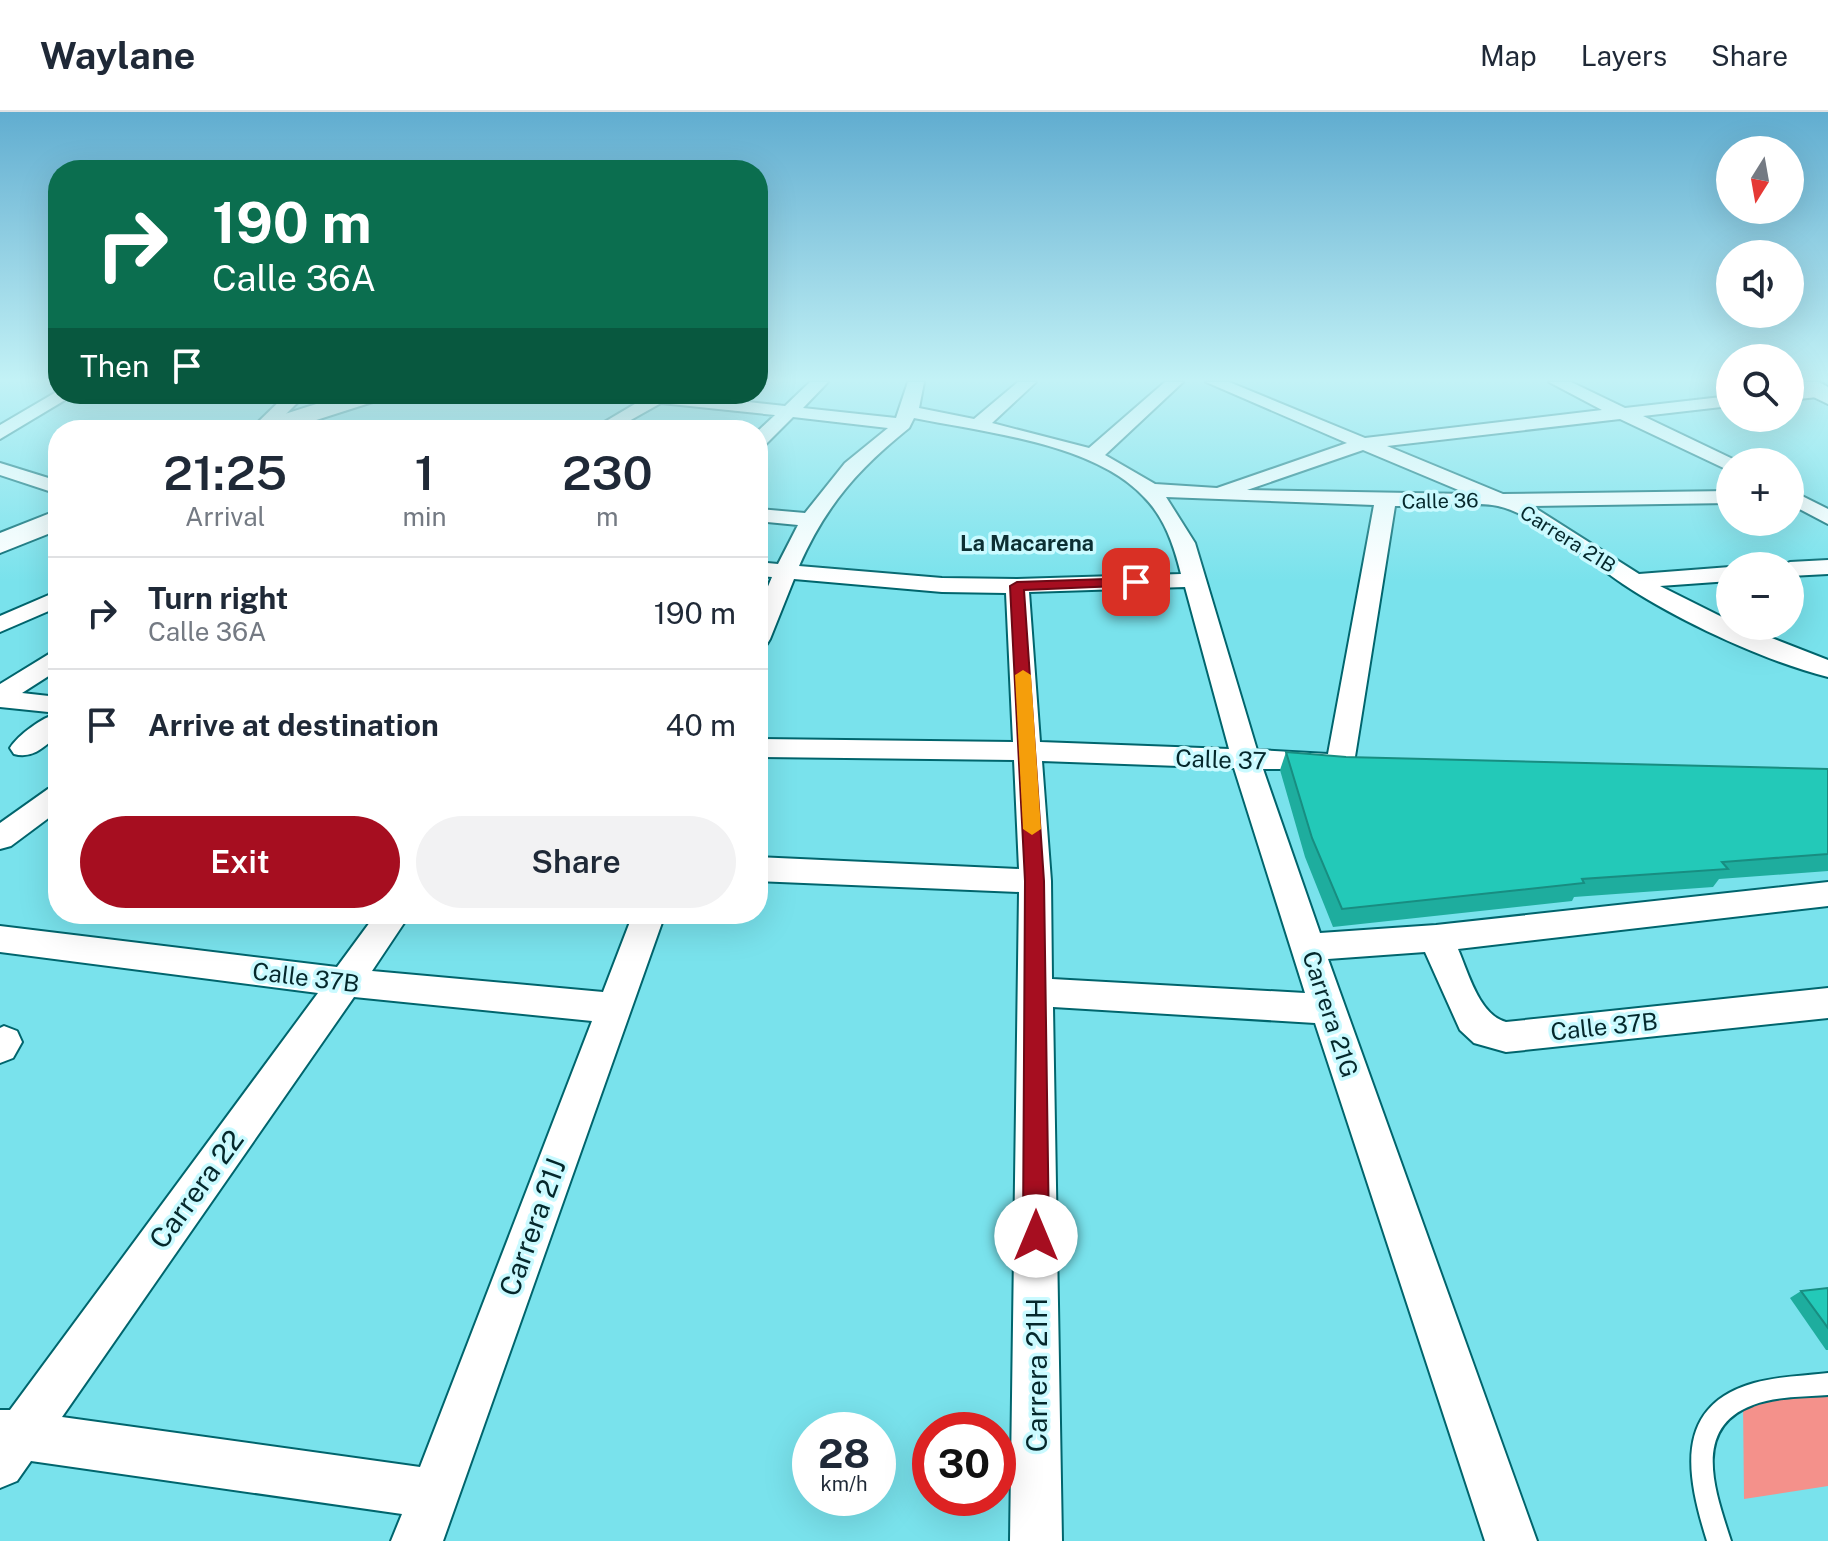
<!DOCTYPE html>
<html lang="en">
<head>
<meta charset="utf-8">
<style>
	:root { --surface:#fff; --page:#f2f2f3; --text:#1f2937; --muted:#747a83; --line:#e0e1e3; --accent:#a60e20 }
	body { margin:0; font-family:"Public Sans",sans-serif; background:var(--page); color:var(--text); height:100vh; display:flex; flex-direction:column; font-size:30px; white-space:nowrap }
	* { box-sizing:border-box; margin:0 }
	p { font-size:26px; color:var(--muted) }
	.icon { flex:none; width:44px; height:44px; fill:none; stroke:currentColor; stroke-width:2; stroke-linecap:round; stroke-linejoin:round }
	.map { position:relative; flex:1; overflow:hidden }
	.sheet { position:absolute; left:48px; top:308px; width:720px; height:504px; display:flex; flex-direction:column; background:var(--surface); border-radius:32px; box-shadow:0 8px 32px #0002 }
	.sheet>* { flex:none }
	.guide { position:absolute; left:48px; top:48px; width:720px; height:244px; border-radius:32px; box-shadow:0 8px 32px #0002; background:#0b6e4f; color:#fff; overflow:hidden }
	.needle { width:52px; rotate:191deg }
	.buttons { position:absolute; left:1716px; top:24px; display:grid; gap:16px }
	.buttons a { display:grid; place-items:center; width:88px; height:88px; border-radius:50%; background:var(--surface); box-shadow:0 8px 32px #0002; font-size:40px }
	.speed { position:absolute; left:792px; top:1300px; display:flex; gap:16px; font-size:40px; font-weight:700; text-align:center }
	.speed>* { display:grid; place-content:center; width:104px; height:104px; border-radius:50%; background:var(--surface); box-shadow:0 8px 32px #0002; line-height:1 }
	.speed small { font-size:20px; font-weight:400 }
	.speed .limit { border:12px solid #d22; background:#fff; color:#111 }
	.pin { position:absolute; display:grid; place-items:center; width:68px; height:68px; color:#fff; margin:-34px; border-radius:16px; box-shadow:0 4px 12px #0006 }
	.me { position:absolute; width:88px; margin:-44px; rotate:0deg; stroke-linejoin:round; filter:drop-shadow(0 0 6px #0008) }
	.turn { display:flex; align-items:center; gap:28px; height:168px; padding:0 32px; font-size:36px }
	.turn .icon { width:104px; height:104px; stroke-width:2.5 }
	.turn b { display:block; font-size:56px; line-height:68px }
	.then { display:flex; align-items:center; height:76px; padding:0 32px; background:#0003; gap:16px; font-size:30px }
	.eta { display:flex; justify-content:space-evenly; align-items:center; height:136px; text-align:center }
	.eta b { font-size:48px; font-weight:600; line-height:56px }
	.action { display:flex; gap:16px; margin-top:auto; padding:16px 32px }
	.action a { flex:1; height:92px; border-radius:48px; background:var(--accent); color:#fff; font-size:32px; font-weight:600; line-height:92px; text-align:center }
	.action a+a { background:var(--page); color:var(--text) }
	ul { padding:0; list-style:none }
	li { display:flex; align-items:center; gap:24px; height:112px; padding:0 32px; border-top:2px solid var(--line) }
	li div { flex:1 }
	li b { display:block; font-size:30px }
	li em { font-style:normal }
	header { display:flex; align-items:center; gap:48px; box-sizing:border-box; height:112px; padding:0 40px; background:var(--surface); border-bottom:2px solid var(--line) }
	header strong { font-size:38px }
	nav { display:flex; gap:44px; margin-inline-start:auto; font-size:28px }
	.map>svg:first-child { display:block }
	.green { fill:#f4918b }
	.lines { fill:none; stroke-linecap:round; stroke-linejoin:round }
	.lane-casing { stroke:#00656d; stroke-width:4 }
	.street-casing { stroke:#00656d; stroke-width:4 }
	.secondary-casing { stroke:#00656d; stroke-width:4 }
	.lane { fill:#fff; fill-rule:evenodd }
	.street { fill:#fff; fill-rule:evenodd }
	.secondary { fill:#fff; fill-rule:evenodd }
	.wall { fill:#1ead9e }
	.building { fill:#23c9b8; stroke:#188d81; stroke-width:2 }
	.route { fill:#a60e20; stroke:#6c0915; stroke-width:2 }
	.slow { fill:#f59e0b }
	.labels { text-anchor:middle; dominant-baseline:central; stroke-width:7; stroke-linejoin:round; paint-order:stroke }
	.far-street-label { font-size:20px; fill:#05282c; stroke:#cafaff }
	.far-neighbourhood-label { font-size:22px; font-weight:bold; fill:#0c2f32; stroke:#cafaff }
	.street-label { font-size:24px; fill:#05282c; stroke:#cafaff }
	.near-street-label { font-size:28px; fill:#05282c; stroke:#cafaff }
</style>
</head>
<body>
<header>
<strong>Waylane</strong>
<nav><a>Map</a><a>Layers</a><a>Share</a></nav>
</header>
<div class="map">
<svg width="1828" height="1429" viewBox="0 0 1828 1429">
	<rect width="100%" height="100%" fill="#79e2ec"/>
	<path class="green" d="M1828,1276V1374L1744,1387L1743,1290Z"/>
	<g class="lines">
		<defs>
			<path id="lane" d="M1828,1261V1283C1804,1285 1776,1284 1753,1293C1690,1316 1716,1382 1731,1429H1707C1687,1365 1672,1294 1754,1271C1778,1264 1804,1264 1828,1261Z"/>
			<g id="street">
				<path d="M810,270H828L803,296L896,306L908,270H924L919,296L974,307L1018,270H1036L992,311L1089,336L1165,270H1183L1105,343L1155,372L1217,376L1347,331L1206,270H1229L1365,326L1602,298L1549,270H1571L1625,296L1730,284V294L1643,304L1737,349L1730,350V359L1620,307L1387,334L1503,382L1730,379V391L1532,394L1639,462L1730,455V469L1660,474L1730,509V514H1741L1828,548V565C1764,549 1677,508 1623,472C1587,448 1540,404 1498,394C1476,389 1421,394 1395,394L1354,651L1350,658L1340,660L1330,657H1263L1320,821L1436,813L1828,770V794L1458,837C1468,860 1479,903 1506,910L1828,876V906L1506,940L1474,931L1460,918L1425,840L1328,847L1537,1429H1485L1315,911L1053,895L1062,1429H1010L1019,780L758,769V745L1019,757L1014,648L758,645V627L1013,630L1006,481L942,480L794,467L770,527L767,532L758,534V498L772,465L758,464V450L778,452L798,413L758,409V397L805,401L845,351L888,316L793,305L765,333L758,335V319L775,303L661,291L613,318H591L640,289L620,286L617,282H674L785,294ZM914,306C983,320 1094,331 1144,385C1165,406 1174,434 1181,462L1017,467L942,466L799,454C826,393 858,357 909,316ZM1363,338L1468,382L1247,378ZM1166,385L1374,393L1328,642L1257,638L1195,431ZM1185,475L1229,637L1040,630L1029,480ZM1042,649L1234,656L1305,881L1052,867L1051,769Z"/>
				<path d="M1820,275L1826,276V284L1790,288V278Z"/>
				<path d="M58,279V282H75L0,327V313Z"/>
				<path d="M287,282H306L270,318H250Z"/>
				<path d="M0,351L58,369V382L0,363Z"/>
				<path d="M1790,378L1828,397V412L1790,392Z"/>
				<path d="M1828,448V462L1790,464V454H1781L1790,450Z"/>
				<path d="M58,479V495L0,520V504Z"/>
				<path d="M58,539V558L22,581L58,585V601L0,595V572L49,542Z"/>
				<path d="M58,601V623C44,635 33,647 14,642L10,636C19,622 42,606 58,601Z"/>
				<path d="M58,674V699L11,734L0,737V711L48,677Z"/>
				<path d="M376,802H410L372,859L603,880L633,802H665L443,1429H391L402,1402L31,1349L17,1369L0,1376V1298H10L318,881L0,840V814L337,855ZM354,885L592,909L420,1355L62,1305Z"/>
				<path d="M4,914L17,919L22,930L13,946L0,951V916Z"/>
			</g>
			<g id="secondary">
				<path d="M1790,270H1819L1828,275V292L1793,275Z"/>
				<path d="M348,282H385L382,287L285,318H246L250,313Z"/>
				<path d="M58,398V418L0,441V421Z"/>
			</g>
		</defs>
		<use href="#lane" class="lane-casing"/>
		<use href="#street" class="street-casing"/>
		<use href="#secondary" class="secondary-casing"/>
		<use href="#lane" class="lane"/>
		<use href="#street" class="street"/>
		<use href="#secondary" class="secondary"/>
	</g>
	<g class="wall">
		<path d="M1286,640L1346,645L1828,657V759L1719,767L1713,775L1574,785L1572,789L1333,815L1305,745L1280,658Z"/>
		<path d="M1828,1176V1238H1826L1790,1186L1801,1179Z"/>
	</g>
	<g class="building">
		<path d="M1286,640L1346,645L1828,657V742L1722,750L1728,757L1582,767L1584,771L1342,797L1312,726Z"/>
		<path d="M1828,1176V1216L1801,1179Z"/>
	</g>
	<linearGradient id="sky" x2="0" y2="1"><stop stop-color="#61add0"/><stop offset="0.57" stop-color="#c3f2f6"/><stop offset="1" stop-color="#c3f2f6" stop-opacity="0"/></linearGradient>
	<rect width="1828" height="470" fill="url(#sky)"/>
	<path class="route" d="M1136,466L1141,467V473L1024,478L1044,769L1049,1124L1045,1133L1036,1136L1027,1133L1023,1124L1025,769L1010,474L1017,470Z"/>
	<path class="slow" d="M1023,558L1031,563L1041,717L1032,723L1023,717L1015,563Z"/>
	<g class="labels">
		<g class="far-street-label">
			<text transform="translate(1440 389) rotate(-1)">Calle 36</text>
			<text transform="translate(1568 427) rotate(32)">Carrera 21B</text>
		</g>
		<g class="far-neighbourhood-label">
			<text x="1027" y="431">La Macarena</text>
		</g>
		<g class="street-label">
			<text transform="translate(1221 647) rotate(2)">Calle 37</text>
			<text transform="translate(306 865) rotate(7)">Calle 37B</text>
			<text transform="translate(1331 902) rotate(72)">Carrera 21G</text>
			<text transform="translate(1604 914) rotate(-6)">Calle 37B</text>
		</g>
		<g class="near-street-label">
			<text transform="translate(196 1077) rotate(-54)">Carrera 22</text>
			<text transform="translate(532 1115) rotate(-70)">Carrera 21J</text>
			<text transform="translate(1036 1263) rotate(-90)">Carrera 21H</text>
		</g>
	</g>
</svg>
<div class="buttons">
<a><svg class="needle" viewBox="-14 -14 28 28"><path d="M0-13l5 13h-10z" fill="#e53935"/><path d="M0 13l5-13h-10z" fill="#747a83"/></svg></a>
<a><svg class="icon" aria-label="sound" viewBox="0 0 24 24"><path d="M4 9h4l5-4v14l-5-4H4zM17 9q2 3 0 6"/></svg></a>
<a><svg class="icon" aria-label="search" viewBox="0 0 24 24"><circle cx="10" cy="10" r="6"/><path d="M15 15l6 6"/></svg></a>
<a>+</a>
<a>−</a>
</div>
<div class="speed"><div>28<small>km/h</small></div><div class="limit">30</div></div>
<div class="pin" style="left:1136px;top:470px;background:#d93025"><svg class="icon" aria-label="arrive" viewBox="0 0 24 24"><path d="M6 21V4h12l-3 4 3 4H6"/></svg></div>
<svg class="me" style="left:1036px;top:1124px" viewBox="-20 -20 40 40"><circle r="19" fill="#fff"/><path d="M0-13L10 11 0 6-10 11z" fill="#a60e20"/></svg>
<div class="guide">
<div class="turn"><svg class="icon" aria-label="right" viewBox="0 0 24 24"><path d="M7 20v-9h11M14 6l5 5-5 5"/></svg><div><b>190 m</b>Calle 36A</div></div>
<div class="then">Then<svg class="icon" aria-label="arrive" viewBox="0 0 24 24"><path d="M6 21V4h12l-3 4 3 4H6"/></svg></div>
</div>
<section class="sheet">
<div class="eta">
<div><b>21:25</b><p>Arrival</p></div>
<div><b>1</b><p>min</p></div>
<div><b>230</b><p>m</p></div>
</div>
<ul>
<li><svg class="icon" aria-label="right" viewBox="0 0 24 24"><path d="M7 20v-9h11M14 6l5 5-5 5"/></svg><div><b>Turn right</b><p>Calle 36A</p></div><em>190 m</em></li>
<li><svg class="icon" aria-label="arrive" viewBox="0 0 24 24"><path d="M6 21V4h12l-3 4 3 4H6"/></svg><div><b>Arrive at destination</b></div><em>40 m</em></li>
</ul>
<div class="action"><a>Exit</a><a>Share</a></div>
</section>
</div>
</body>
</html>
